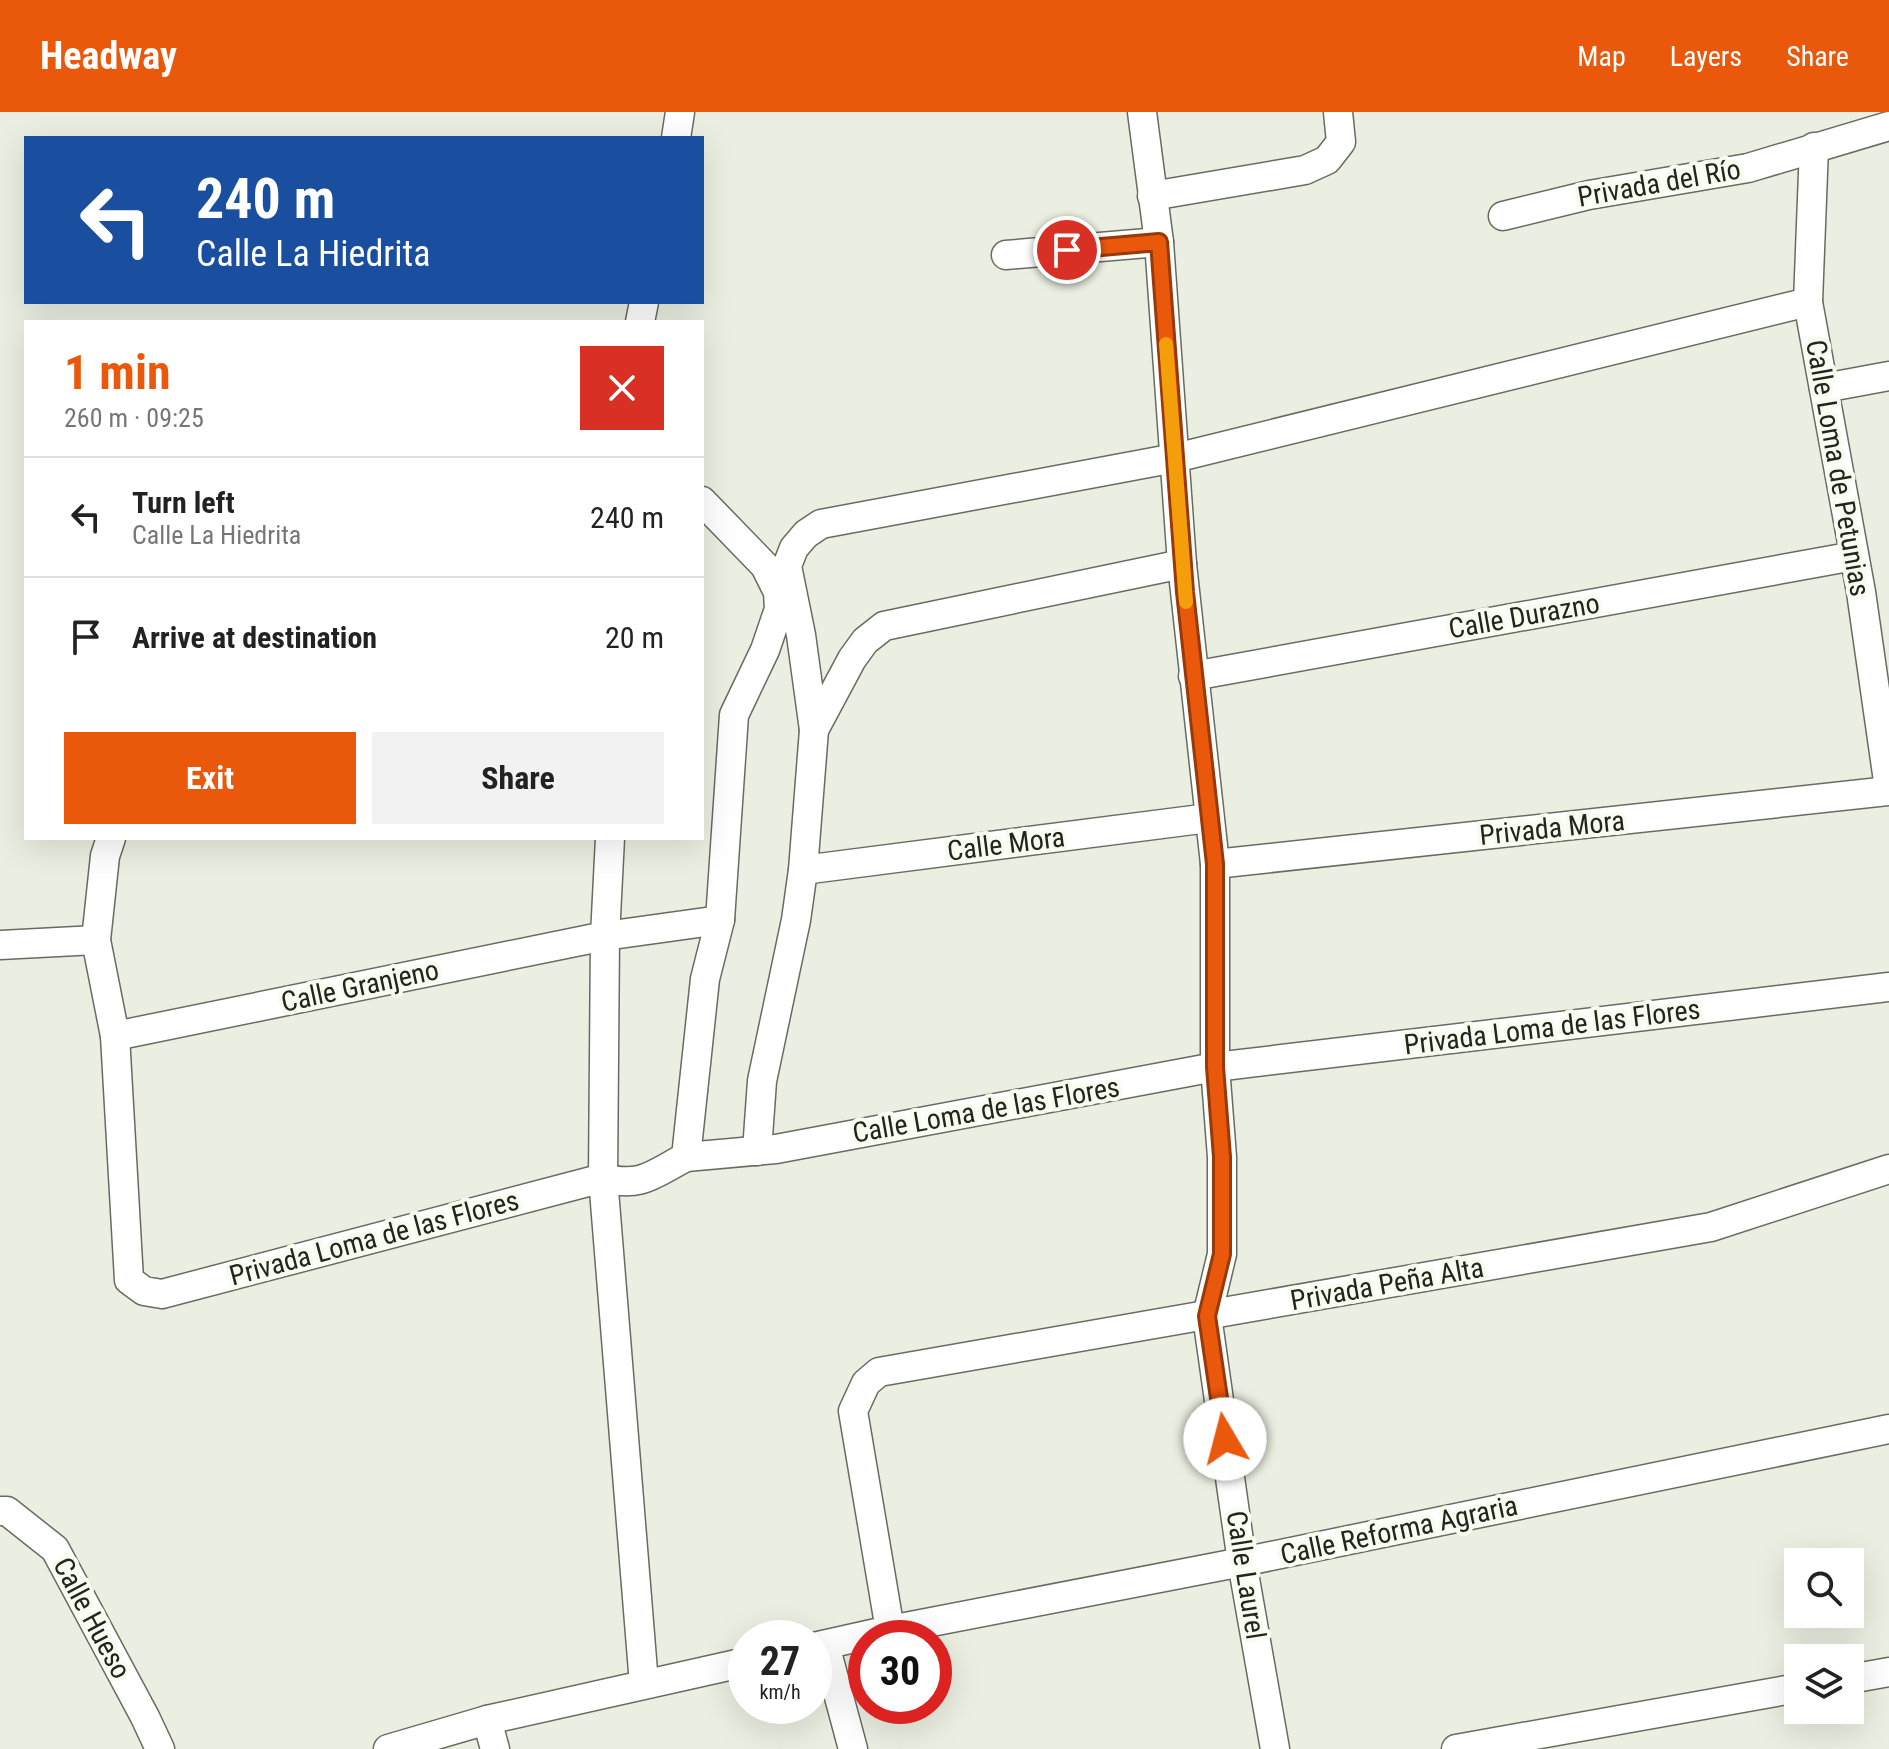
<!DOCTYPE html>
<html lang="en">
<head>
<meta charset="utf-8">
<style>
	:root { --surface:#fff; --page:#f2f2f2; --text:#222; --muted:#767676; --line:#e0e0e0; --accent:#ea580c }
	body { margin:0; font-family:"Roboto Condensed",sans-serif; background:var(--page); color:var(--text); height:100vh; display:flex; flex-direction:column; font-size:30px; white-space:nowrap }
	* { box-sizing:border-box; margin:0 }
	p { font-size:26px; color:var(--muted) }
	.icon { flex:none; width:44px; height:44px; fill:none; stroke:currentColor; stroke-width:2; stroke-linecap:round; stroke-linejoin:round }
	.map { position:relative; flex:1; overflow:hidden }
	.drawer { position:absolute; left:24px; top:208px; width:680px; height:520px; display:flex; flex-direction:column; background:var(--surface); border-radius:0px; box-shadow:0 8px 32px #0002 }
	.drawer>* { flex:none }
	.top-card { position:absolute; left:24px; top:24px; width:680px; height:168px; border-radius:0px; box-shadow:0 8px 32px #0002; background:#1a4fa0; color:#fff; overflow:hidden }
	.controls { position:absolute; left:1784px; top:1436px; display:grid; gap:16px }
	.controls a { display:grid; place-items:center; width:80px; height:80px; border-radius:0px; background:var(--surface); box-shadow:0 8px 32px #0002; font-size:40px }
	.speed { position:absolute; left:728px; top:1508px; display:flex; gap:16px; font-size:40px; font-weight:700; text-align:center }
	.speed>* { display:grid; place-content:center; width:104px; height:104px; border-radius:50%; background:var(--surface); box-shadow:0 8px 32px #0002; line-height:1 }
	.speed small { font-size:20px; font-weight:400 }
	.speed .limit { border:12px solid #d22; background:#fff; color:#111 }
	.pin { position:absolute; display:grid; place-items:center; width:68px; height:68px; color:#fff; margin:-34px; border:4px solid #fff; border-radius:50%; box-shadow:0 2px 8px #0007 }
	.me { position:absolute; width:88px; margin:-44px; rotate:352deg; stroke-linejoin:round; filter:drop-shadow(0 0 6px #0008) }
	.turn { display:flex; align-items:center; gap:28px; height:168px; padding:0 40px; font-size:36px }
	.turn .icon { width:104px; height:104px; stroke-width:2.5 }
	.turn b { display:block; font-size:56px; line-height:68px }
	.round { display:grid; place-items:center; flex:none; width:84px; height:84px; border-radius:0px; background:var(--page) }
	.overview { display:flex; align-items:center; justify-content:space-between; height:136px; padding:0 40px }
	h1 { font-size:48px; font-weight:700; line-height:60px; color:var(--accent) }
	.action { display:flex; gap:16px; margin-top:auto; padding:16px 40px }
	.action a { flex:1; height:92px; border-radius:0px; background:var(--accent); color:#fff; font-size:32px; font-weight:700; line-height:92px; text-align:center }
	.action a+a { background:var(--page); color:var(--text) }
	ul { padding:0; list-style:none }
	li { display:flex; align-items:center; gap:24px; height:120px; padding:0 40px; border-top:2px solid var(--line) }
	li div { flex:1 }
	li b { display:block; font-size:30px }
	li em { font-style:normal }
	header { display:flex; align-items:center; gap:48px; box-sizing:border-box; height:112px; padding:0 40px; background:var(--accent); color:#fff }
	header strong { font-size:38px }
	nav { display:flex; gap:44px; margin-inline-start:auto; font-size:28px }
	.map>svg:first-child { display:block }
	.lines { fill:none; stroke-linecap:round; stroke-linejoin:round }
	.minor-casing { stroke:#676c60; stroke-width:31 }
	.minor { stroke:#fff; stroke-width:28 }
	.route-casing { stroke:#983908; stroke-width:20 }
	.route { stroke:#ea580c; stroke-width:14 }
	.slow { stroke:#f59e0b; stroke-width:14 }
	.labels { text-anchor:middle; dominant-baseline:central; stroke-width:8; stroke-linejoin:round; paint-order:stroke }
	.street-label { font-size:28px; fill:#22241f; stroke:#f7fcee }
</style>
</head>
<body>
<header>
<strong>Headway</strong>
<nav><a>Map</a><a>Layers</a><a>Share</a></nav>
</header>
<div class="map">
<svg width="1889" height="1637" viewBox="0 0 1889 1637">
	<rect width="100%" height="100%" fill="#eaefe1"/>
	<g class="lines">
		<defs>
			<g id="minor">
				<path d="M1142,0L1159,130L1182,452L1215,752V955L1222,1045V1142L1207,1204L1242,1450L1275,1637"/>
				<path d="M676,26L680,0"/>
				<path d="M1814,35L1808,190L1861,480L1889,676"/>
				<path d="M1152,84L1305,58L1327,48L1341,30L1338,0"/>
				<path d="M1503,104L1589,83L1748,56L1889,14"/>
				<path d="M1006,143L1159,130"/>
				<path d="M640,210L644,190"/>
				<path d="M1824,276L1889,264"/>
				<path d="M1193,564L1854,444"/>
				<path d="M814,618L801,523L787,454L794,436L806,422L821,412L1175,346L1808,190"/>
				<path d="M111,726L105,744L96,828L115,924L129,1168L144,1179L162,1182L603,1066C642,1076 653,1062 686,1045L705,867L720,808L734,603L765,538L779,497L778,480L765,454L702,389"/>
				<path d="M610,726L605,824L603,1066L644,1572"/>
				<path d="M1215,752L1889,679"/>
				<path d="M803,758L1209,706"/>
				<path d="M0,833L96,828"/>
				<path d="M115,924L605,824L720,808"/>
				<path d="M757,1039L762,969L796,808L803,758L814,618L852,547L865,529L884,514L1182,452"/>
				<path d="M686,1045L776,1037L1215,955L1889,875"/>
				<path d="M0,1399H7L55,1437L145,1605L160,1637"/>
				<path d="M890,1518L853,1299L866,1271L879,1260L1711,1115L1889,1057"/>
				<path d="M825,1533L853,1637"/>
				<path d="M814,1535L890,1518L1242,1450L1889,1317"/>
				<path d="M1850,1567L1889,1560"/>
				<path d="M487,1608L495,1637"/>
				<path d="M388,1637L487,1608L746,1550"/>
				<path d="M1456,1637L1798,1576"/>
			</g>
		</defs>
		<use href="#minor" class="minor-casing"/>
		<use href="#minor" class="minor"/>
	</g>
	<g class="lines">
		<defs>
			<path id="route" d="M1067,138L1159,130L1185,480L1215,752V955L1222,1045V1142L1207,1204L1225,1327"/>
		</defs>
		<use href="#route" class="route-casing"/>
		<use href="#route" class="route"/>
		<path class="slow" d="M1166,232L1186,490"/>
	</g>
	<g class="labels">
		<g class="street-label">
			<text transform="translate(1659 71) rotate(-10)">Privada del Río</text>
			<text transform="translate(1838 356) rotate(80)">Calle Loma de Petunias</text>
			<text transform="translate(1524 504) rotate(-10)">Calle Durazno</text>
			<text transform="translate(1552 716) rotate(-6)">Privada Mora</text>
			<text transform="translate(1006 732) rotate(-7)">Calle Mora</text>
			<text transform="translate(360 874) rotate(-12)">Calle Granjeno</text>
			<text transform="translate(1552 915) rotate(-7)">Privada Loma de las Flores</text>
			<text transform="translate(986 998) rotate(-10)">Calle Loma de las Flores</text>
			<text transform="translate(374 1126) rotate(-15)">Privada Loma de las Flores</text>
			<text transform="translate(1387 1172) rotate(-10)">Privada Peña Alta</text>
			<text transform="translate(1399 1418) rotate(-12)">Calle Reforma Agraria</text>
			<text transform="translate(1246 1463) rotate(81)">Calle Laurel</text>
			<text transform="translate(92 1506) rotate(62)">Calle Hueso</text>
		</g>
	</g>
</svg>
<div class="controls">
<a><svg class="icon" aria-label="search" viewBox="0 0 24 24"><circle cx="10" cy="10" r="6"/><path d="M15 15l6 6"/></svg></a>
<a><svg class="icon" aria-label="layers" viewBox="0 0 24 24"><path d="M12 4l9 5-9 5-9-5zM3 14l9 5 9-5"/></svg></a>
</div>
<div class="speed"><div>27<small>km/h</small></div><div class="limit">30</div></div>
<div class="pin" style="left:1067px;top:138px;background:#d93025"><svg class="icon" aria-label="arrive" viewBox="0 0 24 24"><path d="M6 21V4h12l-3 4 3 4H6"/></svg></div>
<svg class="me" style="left:1225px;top:1327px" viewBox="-20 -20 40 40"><circle r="19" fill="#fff"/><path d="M0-13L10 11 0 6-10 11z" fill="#ea580c"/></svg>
<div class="top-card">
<div class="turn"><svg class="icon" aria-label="left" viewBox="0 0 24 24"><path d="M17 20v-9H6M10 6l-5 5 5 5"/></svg><div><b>240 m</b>Calle La Hiedrita</div></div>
</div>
<section class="drawer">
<div class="overview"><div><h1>1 min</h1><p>260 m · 09:25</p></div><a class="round" style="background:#d93025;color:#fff"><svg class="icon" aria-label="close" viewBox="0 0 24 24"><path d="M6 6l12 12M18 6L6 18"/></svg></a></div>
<ul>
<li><svg class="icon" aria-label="left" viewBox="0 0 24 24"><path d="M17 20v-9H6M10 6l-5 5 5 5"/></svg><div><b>Turn left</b><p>Calle La Hiedrita</p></div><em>240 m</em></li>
<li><svg class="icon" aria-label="arrive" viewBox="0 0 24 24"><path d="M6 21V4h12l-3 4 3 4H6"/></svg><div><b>Arrive at destination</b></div><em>20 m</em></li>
</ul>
<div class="action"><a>Exit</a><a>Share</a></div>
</section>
</div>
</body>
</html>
